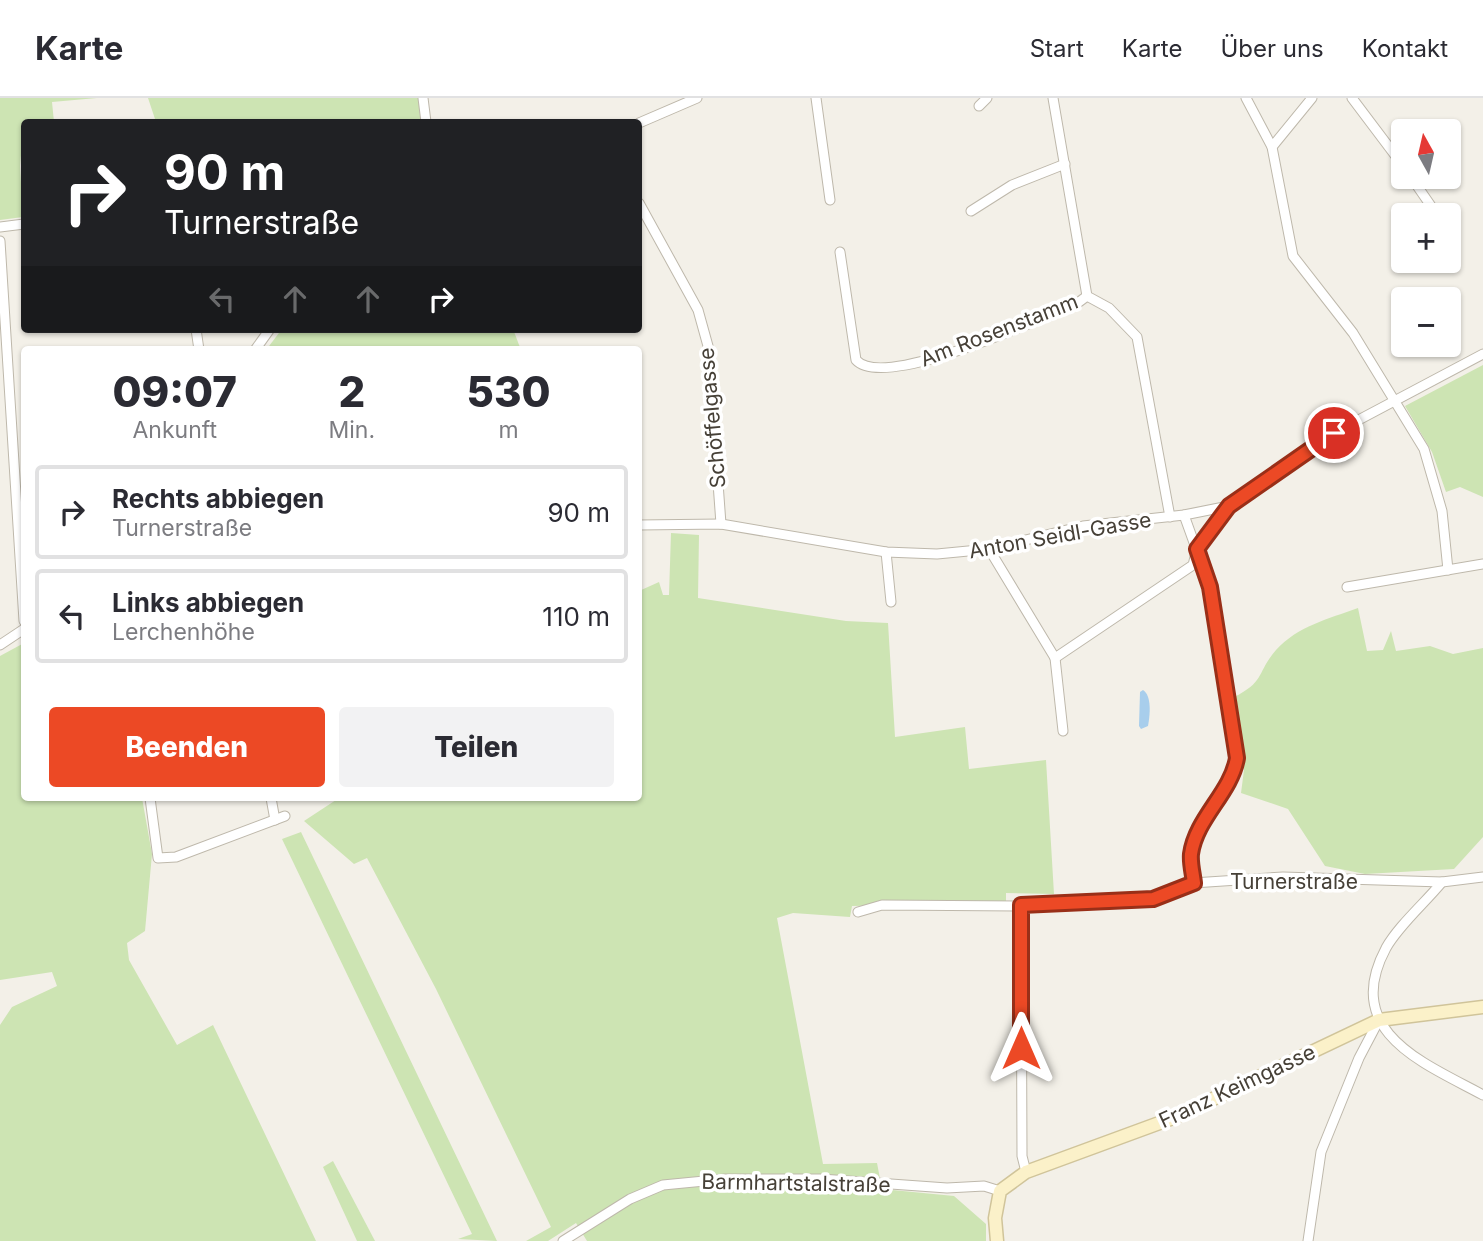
<!DOCTYPE html>
<html lang="de">
<head>
<meta charset="utf-8">
<style>
	:root { --surface:#fff; --page:#f2f2f3; --text:#2b2b33; --muted:#7c7c81; --line:#e1e1e2; --accent:#ec4925 }
	body { margin:0; font-family:Inter,sans-serif; background:var(--page); color:var(--text); height:100vh; display:flex; flex-direction:column; font-size:26px; white-space:nowrap }
	* { box-sizing:border-box; margin:0 }
	p { font-size:23px; color:var(--muted) }
	.icon { flex:none; width:38px; height:38px; fill:none; stroke:currentColor; stroke-width:2; stroke-linecap:round; stroke-linejoin:round }
	.map { position:relative; flex:1; overflow:hidden }
	.details { position:absolute; left:21px; top:248px; width:621px; height:455px; display:flex; flex-direction:column; background:var(--surface); border-radius:7px; box-shadow:0 2px 5px #0004 }
	.details>* { flex:none }
	.guide { position:absolute; left:21px; top:21px; width:621px; height:214px; border-radius:7px; box-shadow:0 2px 5px #0004; background:#202124; color:#fff; overflow:hidden }
	.needle { width:46px; rotate:352deg }
	.tools { position:absolute; left:1391px; top:21px; display:grid; gap:14px }
	.tools a { display:grid; place-items:center; width:70px; height:70px; border-radius:7px; background:var(--surface); box-shadow:0 2px 5px #0004; font-size:35px }
	.pin { position:absolute; display:grid; place-items:center; width:60px; height:60px; color:#fff; margin:-30px; border:4px solid #fff; border-radius:50%; box-shadow:0 2px 7px #0007 }
	.me { position:absolute; width:77px; margin:-38px; rotate:0deg; stroke-linejoin:round; filter:drop-shadow(0 0 5px #0008) }
	.turn { display:flex; align-items:center; gap:24px; height:147px; padding:0 28px; font-size:32px }
	.turn .icon { width:91px; height:91px; stroke-width:2.5 }
	.turn b { display:block; font-size:49px; line-height:60px }
	.lanes { display:flex; align-items:center; height:66px; padding:0 28px; background:#0003; justify-content:center; gap:35px; direction:ltr }
	.lanes .off { opacity:.35 }
	.eta { display:flex; justify-content:space-evenly; align-items:center; height:119px; text-align:center }
	.eta b { font-size:42px; font-weight:800; line-height:49px }
	.action { display:flex; gap:14px; margin-top:auto; padding:14px 28px }
	.action a { flex:1; height:80px; border-radius:7px; background:var(--accent); color:#fff; font-size:28px; font-weight:800; line-height:80px; text-align:center }
	.action a+a { background:var(--page); color:var(--text) }
	ul { padding:0; list-style:none }
	li { display:flex; align-items:center; gap:21px; height:94px; margin:0 14px 10px; padding:0 14px; border:4px solid var(--line); border-radius:7px }
	li div { flex:1 }
	li b { display:block; font-size:26px }
	li em { font-style:normal }
	header { display:flex; align-items:center; gap:42px; box-sizing:border-box; height:98px; padding:0 35px; background:var(--surface); border-bottom:2px solid var(--line) }
	header strong { font-size:33px }
	nav { display:flex; gap:38px; margin-inline-start:auto; font-size:24px }
	.map>svg:first-child { display:block }
	.green { fill:#cde4b3 }
	.water { fill:#a8ceec }
	.lines { fill:none; stroke-linecap:round; stroke-linejoin:round }
	.street-casing { stroke:#beb8ab; stroke-width:11 }
	.secondary-casing { stroke:#d0c49a; stroke-width:15 }
	.street { stroke:#fff; stroke-width:9 }
	.secondary { stroke:#fbf1c9; stroke-width:12 }
	.route-casing { stroke:#992f18; stroke-width:18 }
	.route { stroke:#ec4925; stroke-width:12 }
	.labels { text-anchor:middle; dominant-baseline:central; stroke-width:7; stroke-linejoin:round; paint-order:stroke }
	.street-label { font-size:21px; fill:#464037; stroke:#fff }
</style>
</head>
<body>
<header>
<strong>Karte</strong>
<nav><a>Start</a><a>Karte</a><a>Über uns</a><a>Kontakt</a></nav>
</header>
<div class="map">
<svg width="1483" height="1143" viewBox="0 0 1483 1143">
	<rect width="100%" height="100%" fill="#f3f0e8"/>
	<g class="green">
		<path d="M0,0H97L52,4L54,24H24L20,68L23,119L0,122Z"/>
		<path d="M148,0H419L422,24H156Z"/>
		<path d="M282,231H513L521,252H266Z"/>
		<path d="M1483,267V399L1460,389L1446,394L1432,354L1405,308Z"/>
		<path d="M671,435L699,437L698,500L846,523L888,525L895,639L965,629L969,671L1046,662L1054,796L1006,795V805L852,808L850,819L793,815L777,820L823,1066L877,1065L882,1091L954,1098L986,1126V1143H587L576,1125L548,1143H526L551,1129L436,891L367,760L354,766L304,723L339,700H639V493L659,484L663,497H669Z"/>
		<path d="M1358,510L1367,553L1383,552L1391,533L1396,553L1430,548L1453,556L1483,550V739L1454,771L1365,776L1325,768L1288,711L1241,695L1244,672L1234,599C1266,583 1256,575 1276,552C1298,528 1328,521 1358,510Z"/>
		<path d="M24,545V700H142L152,756L145,833L127,845L129,862L177,947L213,927L316,1143H0V927L12,909L57,888L52,874L0,882V558Z"/>
		<path d="M301,734L497,1143L458,1141L472,1136L282,741Z"/>
		<path d="M333,1063L375,1143H357L323,1069Z"/>
	</g>
	<path class="water" d="M1143,592C1152,598 1150,617 1148,628L1141,631L1139,628L1140,594Z"/>
	<g class="lines">
		<defs>
			<g id="street">
				<path d="M423,0L426,24"/>
				<path d="M816,0L830,102"/>
				<path d="M1053,0L1087,198L1109,210L1137,239L1170,419"/>
				<path d="M1246,0L1272,49L1293,158L1353,235L1424,351L1442,413L1448,472"/>
				<path d="M1352,0L1404,69"/>
				<path d="M979,8L987,0"/>
				<path d="M639,25L697,0"/>
				<path d="M1272,49L1312,0"/>
				<path d="M1411,79L1431,108"/>
				<path d="M639,105L698,212L708,248L721,426"/>
				<path d="M971,113L1012,87L1065,66"/>
				<path d="M0,129L24,126"/>
				<path d="M0,143L24,523"/>
				<path d="M840,154L856,262C884,293 1037,221 1075,207L1087,198"/>
				<path d="M196,231L199,252"/>
				<path d="M255,252L270,231"/>
				<path d="M1184,417L1210,489L1237,660C1231,695 1196,720 1191,756C1190,765 1193,776 1193,785"/>
				<path d="M639,427L721,426L886,454L937,456L989,451L1083,428L1184,417L1229,408L1334,335L1483,256"/>
				<path d="M989,451L1055,560L1193,467L1197,451L1229,408"/>
				<path d="M886,454L891,504"/>
				<path d="M1347,489L1483,466"/>
				<path d="M0,547L24,531"/>
				<path d="M1055,560L1063,633"/>
				<path d="M150,700L158,760L176,759L285,718"/>
				<path d="M271,700L275,722"/>
				<path d="M1442,784C1425,805 1399,827 1386,850C1341,934 1424,965 1483,997"/>
				<path d="M1021,808L1022,1058L1026,1074"/>
				<path d="M858,814L882,807L1021,808L1153,801L1193,785L1283,779L1442,784L1483,779"/>
				<path d="M563,1143L630,1101L663,1087L725,1081H821L947,1090L984,1088L1000,1093"/>
				<path d="M1308,1143L1321,1054L1359,960L1379,922"/>
			</g>
			<path id="secondary" d="M997,1143L995,1120L1000,1093L1026,1074L1173,1020L1379,922L1483,909"/>
		</defs>
		<use href="#street" class="street-casing"/>
		<use href="#secondary" class="secondary-casing"/>
		<use href="#street" class="street"/>
		<use href="#secondary" class="secondary"/>
	</g>
	<g class="lines">
		<defs>
			<path id="route" d="M1021,950V807L1153,801L1194,785C1193,776 1190,765 1191,756C1196,720 1231,695 1237,660L1210,489L1197,451L1229,408L1334,335"/>
		</defs>
		<use href="#route" class="route-casing"/>
		<use href="#route" class="route"/>
	</g>
	<g class="labels">
		<g class="street-label">
			<text transform="translate(999 232) rotate(-21)">Am Rosenstamm</text>
			<text transform="translate(712 320) rotate(-95)">Schöffelgasse</text>
			<text transform="translate(1060 437) rotate(-10)">Anton Seidl-Gasse</text>
			<text x="1294" y="783">Turnerstraße</text>
			<text transform="translate(1237 988) rotate(-25)">Franz Keimgasse</text>
			<text transform="translate(796 1085) rotate(1)">Barmhartstalstraße</text>
		</g>
	</g>
</svg>
<div class="tools">
<a><svg class="needle" viewBox="-14 -14 28 28"><path d="M0-13l5 13h-10z" fill="#e53935"/><path d="M0 13l5-13h-10z" fill="#7c7c81"/></svg></a>
<a>+</a>
<a>−</a>
</div>
<div class="pin" style="left:1334px;top:335px;background:#d93025"><svg class="icon" aria-label="arrive" viewBox="0 0 24 24"><path d="M6 21V4h12l-3 4 3 4H6"/></svg></div>
<svg class="me" style="left:1021px;top:950px" viewBox="-20 -20 40 40"><path d="M0-17L14 15 0 8-14 15z" fill="#ec4925" stroke="#fff" stroke-width="4"/></svg>
<div class="guide">
<div class="turn"><svg class="icon" aria-label="right" viewBox="0 0 24 24"><path d="M7 20v-9h11M14 6l5 5-5 5"/></svg><div><b>90 m</b>Turnerstraße</div></div>
<div class="lanes"><svg class="icon off" aria-label="left" viewBox="0 0 24 24"><path d="M17 20v-9H6M10 6l-5 5 5 5"/></svg><svg class="icon off" aria-label="ahead" viewBox="0 0 24 24"><path d="M12 20V5M6 11l6-6 6 6"/></svg><svg class="icon off" aria-label="ahead" viewBox="0 0 24 24"><path d="M12 20V5M6 11l6-6 6 6"/></svg><svg class="icon" aria-label="right" viewBox="0 0 24 24"><path d="M7 20v-9h11M14 6l5 5-5 5"/></svg></div>
</div>
<section class="details">
<div class="eta">
<div><b>09:07</b><p>Ankunft</p></div>
<div><b>2</b><p>Min.</p></div>
<div><b>530</b><p>m</p></div>
</div>
<ul>
<li><svg class="icon" aria-label="right" viewBox="0 0 24 24"><path d="M7 20v-9h11M14 6l5 5-5 5"/></svg><div><b>Rechts abbiegen</b><p>Turnerstraße</p></div><em>90 m</em></li>
<li><svg class="icon" aria-label="left" viewBox="0 0 24 24"><path d="M17 20v-9H6M10 6l-5 5 5 5"/></svg><div><b>Links abbiegen</b><p>Lerchenhöhe</p></div><em>110 m</em></li>
</ul>
<div class="action"><a>Beenden</a><a>Teilen</a></div>
</section>
</div>
</body>
</html>
